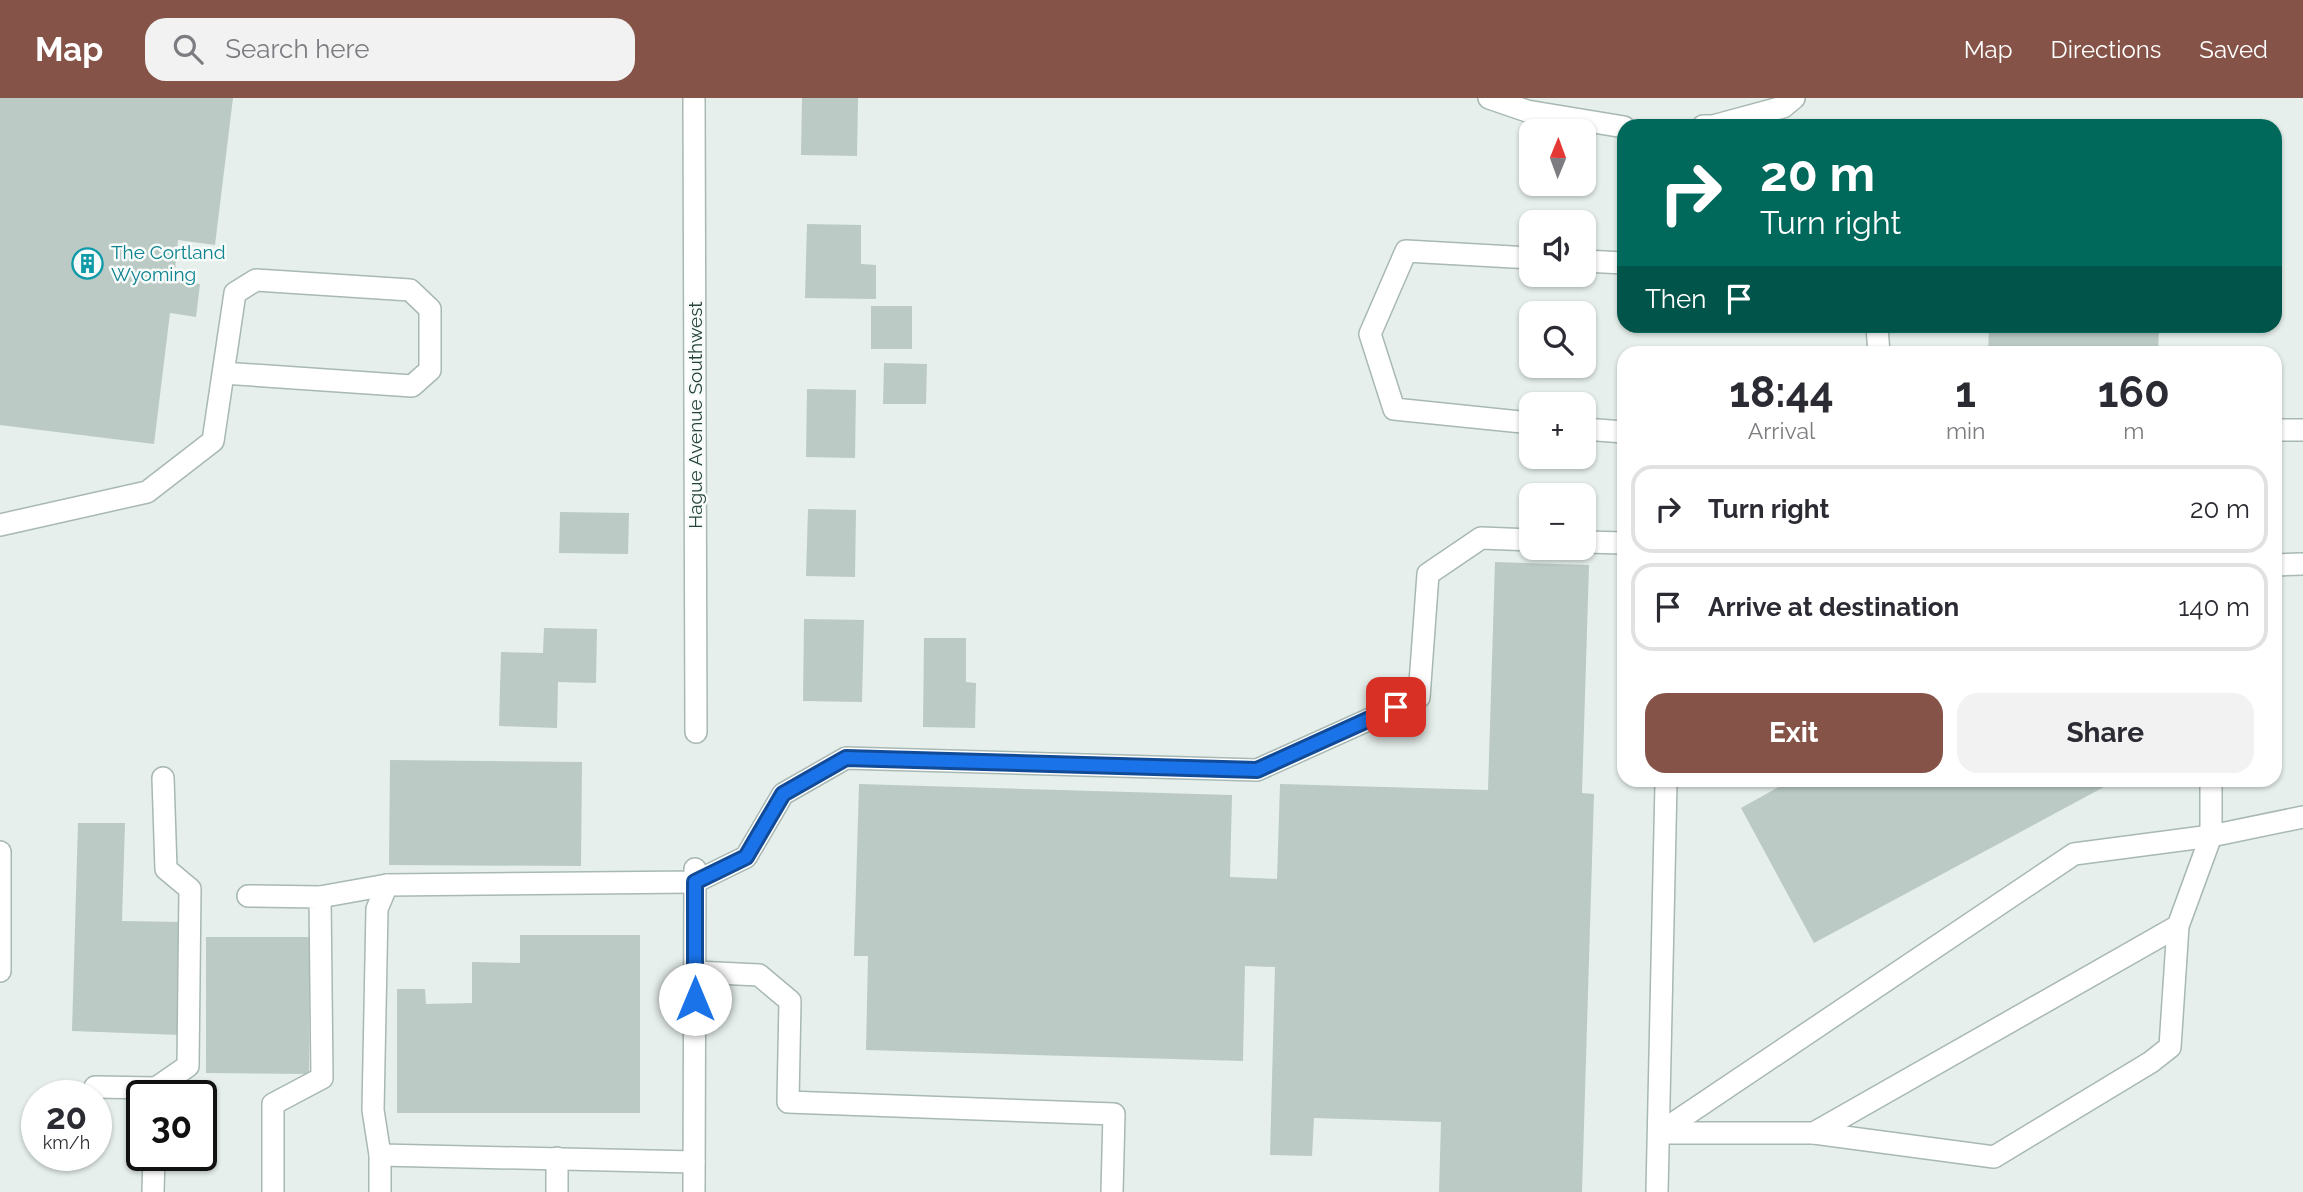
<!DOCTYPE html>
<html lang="en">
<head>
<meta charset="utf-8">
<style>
	:root { --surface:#fff; --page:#f2f2f3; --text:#2b2b33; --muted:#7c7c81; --line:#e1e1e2; --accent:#855347 }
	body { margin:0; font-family:Raleway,sans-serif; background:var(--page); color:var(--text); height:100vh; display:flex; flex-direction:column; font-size:26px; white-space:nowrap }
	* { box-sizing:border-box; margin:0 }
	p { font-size:23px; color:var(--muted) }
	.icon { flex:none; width:38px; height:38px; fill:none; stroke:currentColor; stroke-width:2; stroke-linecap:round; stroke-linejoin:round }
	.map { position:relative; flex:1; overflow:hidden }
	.sheet { position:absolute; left:1617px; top:248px; width:665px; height:441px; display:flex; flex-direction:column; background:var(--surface); border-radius:21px; box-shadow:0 2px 5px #0004 }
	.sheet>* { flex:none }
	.hud { position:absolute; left:1617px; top:21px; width:665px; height:214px; border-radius:21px; box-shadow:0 2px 5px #0004; background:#00695c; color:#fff; overflow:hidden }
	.needle { width:46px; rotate:1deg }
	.fabs { position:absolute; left:1519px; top:21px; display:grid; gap:14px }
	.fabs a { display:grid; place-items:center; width:77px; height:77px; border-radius:14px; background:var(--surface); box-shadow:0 2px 5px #0004; font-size:35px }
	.speed { position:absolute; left:21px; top:982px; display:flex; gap:14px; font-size:35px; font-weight:700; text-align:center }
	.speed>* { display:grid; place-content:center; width:91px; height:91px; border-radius:50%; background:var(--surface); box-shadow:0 2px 5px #0004; line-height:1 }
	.speed small { font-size:18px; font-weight:400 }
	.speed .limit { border:4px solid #111; border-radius:10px; background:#fff; color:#111 }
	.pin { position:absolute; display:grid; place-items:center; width:60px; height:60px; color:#fff; margin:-30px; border-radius:14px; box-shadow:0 4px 10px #0006 }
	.me { position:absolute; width:77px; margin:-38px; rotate:0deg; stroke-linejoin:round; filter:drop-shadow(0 0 5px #0008) }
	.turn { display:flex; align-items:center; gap:24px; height:147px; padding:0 28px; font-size:32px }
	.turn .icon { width:91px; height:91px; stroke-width:2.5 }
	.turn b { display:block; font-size:49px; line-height:60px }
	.then { display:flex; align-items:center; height:66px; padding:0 28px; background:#0003; gap:14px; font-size:26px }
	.eta { display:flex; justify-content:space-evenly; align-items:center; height:119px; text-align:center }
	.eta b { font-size:42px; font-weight:700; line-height:49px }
	.button { display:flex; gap:14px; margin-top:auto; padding:14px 28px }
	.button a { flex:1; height:80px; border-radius:21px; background:var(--accent); color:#fff; font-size:28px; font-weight:700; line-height:80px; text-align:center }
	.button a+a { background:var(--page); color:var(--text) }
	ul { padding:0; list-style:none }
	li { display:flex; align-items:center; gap:21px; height:88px; margin:0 14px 10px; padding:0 14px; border:4px solid var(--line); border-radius:21px }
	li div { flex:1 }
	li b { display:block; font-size:26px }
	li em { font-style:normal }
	header { display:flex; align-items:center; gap:42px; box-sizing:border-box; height:98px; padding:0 35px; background:var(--accent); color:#fff }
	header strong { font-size:33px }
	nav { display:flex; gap:38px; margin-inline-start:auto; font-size:24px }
	.search { width:490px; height:63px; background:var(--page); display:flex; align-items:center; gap:18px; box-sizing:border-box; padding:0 24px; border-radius:21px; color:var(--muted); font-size:26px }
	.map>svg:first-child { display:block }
	.building { fill:#bbcac4 }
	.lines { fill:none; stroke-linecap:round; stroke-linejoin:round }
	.minor-casing { stroke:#a8b8b2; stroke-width:24 }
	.minor { stroke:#fff; stroke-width:21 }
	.route-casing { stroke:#114b97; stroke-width:18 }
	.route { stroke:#1a73e8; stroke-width:12 }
	.labels { text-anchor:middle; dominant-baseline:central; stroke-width:5; stroke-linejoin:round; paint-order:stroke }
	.culture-label { font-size:19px; fill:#0d838f; stroke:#f7fbf9; text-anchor:start }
	.street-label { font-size:19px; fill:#24423a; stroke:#f7fbf9 }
</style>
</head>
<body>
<header>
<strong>Map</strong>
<div class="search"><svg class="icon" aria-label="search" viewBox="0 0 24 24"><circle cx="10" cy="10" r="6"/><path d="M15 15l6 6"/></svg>Search here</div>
<nav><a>Map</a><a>Directions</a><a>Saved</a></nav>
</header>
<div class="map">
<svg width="2303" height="1094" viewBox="0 0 2303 1094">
	<rect width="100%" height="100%" fill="#e6efeb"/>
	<g class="building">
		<path d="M0,0H233L215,147L178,142L174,183L200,186L196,219L170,215L154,346L0,327Z"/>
		<path d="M802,0H858L857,58L801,57Z"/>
		<path d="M807,126L861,127V166L876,167V201L805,200Z"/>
		<rect x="871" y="208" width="41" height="43"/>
		<path d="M1989,228H2159L2158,256H1988Z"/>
		<path d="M884,265L927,266L926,306H883Z"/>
		<path d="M807,291L856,292L855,360L806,359Z"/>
		<path d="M808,411L856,412L855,479L806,478Z"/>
		<path d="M560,414L629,415L628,456L559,455Z"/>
		<path d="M1495,464L1589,467L1582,695L1594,696L1582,1094H1439L1441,1024L1314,1020L1312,1058L1270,1057L1275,869L1245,868L1243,963L866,952L868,858H854L859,686L1232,697L1230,779L1277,781L1280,686L1488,692Z"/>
		<path d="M804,521L864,522L862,604L803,603Z"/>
		<path d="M544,530L597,531L596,585L558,584L557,630L499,628L501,554L543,555Z"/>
		<path d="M924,540H966V584L976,585L975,630L923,629Z"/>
		<path d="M390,662L582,664L581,768L389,767Z"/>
		<path d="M1791,682H2117L1814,845L1741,710Z"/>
		<path d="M78,725H125L122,823L184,824L181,937L72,933Z"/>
		<path d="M520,837H640V1015H397V891H425L426,906L472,905V864L520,865Z"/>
		<path d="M206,839H310L309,976L206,975Z"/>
	</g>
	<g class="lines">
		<defs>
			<g id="minor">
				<path d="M694,0L696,634"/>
				<path d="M1489,0L1527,13L1624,29"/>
				<path d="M1703,28H1713L1783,9L1794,0"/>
				<path d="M1531,160L1406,153L1370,236L1394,311L1531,325"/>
				<path d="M1584,163L1624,165"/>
				<path d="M1877,228L1879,256"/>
				<path d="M1584,331L1624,334"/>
				<path d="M2275,332H2303"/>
				<path d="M0,427L147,394L213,343L235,195L256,182L410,192L430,211V272L412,288L223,275"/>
				<path d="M1584,444L1624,445"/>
				<path d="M2275,467L2303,466"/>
				<path d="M0,754V873"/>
				<path d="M248,798L320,799L322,980L273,1006V1094"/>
				<path d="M320,799L387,787L695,784L746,759L783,696L846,660L1257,672L1419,599L1428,476L1481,440L1531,442"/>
				<path d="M2178,828L2170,949L2151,964L1994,1059L1814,1035L2178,828L2211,738V682"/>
				<path d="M695,874L759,877L790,903L788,1004L1114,1016L1112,1094"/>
				<path d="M95,989L156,990"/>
				<path d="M156,998V990L188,968L190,791L166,771L163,680"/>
				<path d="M1659,1035L2074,756L2211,738L2303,719"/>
				<path d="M1659,1035H1814"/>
				<path d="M380,1057L694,1064"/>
				<path d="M153,1094L154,1057"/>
				<path d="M380,1094V1057L373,1012L377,811L387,787"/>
				<path d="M557,1094V1060"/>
				<path d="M694,1094L695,771"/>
				<path d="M1657,1094L1666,685L1669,682"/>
			</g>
		</defs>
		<use href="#minor" class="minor-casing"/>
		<use href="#minor" class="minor"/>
	</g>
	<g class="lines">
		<defs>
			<path id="route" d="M695,901V784L746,759L783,696L846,660L1257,672L1396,609"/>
		</defs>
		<use href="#route" class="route-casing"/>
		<use href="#route" class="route"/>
	</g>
	<defs>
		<symbol id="building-ring" viewBox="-11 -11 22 22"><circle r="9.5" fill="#f7fbf9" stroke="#0f9aa8" stroke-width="1.5"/><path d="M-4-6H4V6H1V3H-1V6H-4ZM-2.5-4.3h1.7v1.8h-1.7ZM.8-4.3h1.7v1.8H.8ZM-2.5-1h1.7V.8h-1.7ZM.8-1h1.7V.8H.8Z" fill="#0f9aa8"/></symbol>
	</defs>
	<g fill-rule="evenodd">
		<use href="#building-ring" x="70" y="148" width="35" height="35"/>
	</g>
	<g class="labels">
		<g class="culture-label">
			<text x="111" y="154">The Cortland<tspan x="111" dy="22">Wyoming</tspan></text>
		</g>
		<g class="street-label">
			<text transform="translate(695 317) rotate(-90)">Hague Avenue Southwest</text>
		</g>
	</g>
</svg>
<div class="fabs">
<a><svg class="needle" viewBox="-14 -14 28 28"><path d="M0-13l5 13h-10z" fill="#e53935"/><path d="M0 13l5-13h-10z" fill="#7c7c81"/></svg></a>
<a><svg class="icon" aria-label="sound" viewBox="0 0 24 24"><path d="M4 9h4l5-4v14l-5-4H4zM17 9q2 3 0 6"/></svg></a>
<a><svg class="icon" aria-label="search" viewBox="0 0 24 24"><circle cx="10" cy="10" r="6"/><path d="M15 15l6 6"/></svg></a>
<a>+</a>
<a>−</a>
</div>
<div class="speed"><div>20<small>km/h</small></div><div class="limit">30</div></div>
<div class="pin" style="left:1396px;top:609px;background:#d93025"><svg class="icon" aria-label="arrive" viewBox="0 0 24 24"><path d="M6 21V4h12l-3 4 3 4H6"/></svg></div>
<svg class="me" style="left:695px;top:901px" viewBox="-20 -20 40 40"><circle r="19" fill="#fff"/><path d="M0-13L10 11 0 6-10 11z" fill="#1a73e8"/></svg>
<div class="hud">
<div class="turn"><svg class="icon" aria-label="right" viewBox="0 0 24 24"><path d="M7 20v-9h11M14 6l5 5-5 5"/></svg><div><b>20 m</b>Turn right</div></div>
<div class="then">Then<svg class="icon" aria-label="arrive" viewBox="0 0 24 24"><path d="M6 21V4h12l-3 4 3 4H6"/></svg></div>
</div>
<section class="sheet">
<div class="eta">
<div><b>18:44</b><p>Arrival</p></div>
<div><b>1</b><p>min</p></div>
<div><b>160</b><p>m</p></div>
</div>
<ul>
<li><svg class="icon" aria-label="right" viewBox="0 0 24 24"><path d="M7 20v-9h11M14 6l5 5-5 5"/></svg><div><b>Turn right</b></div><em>20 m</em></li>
<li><svg class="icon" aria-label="arrive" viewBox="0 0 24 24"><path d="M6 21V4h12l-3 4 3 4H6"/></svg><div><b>Arrive at destination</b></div><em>140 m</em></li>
</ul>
<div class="button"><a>Exit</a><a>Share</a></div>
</section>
</div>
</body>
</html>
